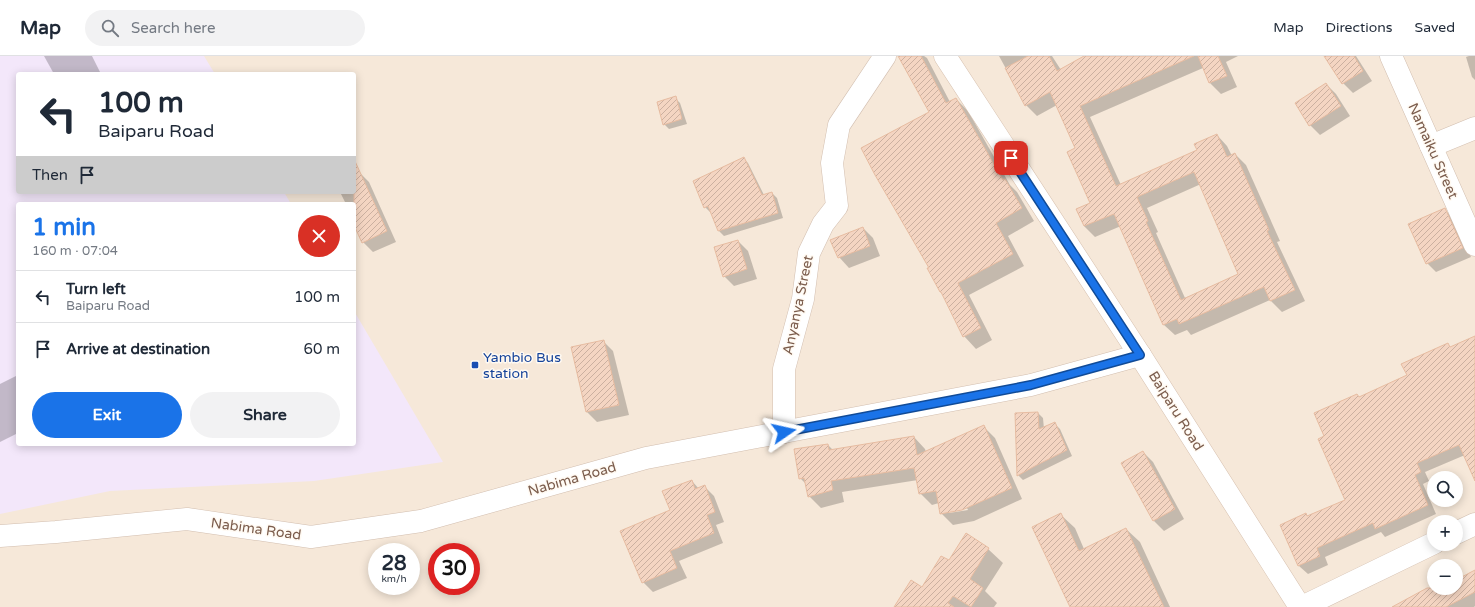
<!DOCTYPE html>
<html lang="en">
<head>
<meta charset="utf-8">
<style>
	:root { --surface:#fff; --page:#f2f2f3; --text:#1f2937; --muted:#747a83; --line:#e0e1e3; --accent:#1a73e8 }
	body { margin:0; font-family:"Varela Round",sans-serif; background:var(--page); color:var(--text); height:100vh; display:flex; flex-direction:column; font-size:15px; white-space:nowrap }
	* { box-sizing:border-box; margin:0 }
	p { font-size:13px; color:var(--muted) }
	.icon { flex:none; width:22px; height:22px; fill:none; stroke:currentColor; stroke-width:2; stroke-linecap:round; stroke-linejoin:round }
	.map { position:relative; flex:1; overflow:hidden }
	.details { position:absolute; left:16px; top:146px; width:340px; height:244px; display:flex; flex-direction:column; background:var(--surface); border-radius:4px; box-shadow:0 2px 10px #0003 }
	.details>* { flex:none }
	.top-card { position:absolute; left:16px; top:16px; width:340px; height:122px; border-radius:4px; box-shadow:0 2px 10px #0003; background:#fff; color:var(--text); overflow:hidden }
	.buttons { position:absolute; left:1427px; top:415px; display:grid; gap:8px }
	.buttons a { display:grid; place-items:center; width:36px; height:36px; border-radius:50%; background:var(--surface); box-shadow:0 2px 10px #0003; font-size:20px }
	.speed { position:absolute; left:368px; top:487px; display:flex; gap:8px; font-size:20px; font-weight:700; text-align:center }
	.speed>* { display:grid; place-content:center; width:52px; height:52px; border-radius:50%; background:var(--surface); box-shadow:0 2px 10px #0003; line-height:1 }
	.speed small { font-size:10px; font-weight:400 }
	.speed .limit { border:6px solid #d22; background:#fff; color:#111 }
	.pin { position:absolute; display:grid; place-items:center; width:34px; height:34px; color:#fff; margin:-17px; border-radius:8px; box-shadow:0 2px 6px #0006 }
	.me { position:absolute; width:44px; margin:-22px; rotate:79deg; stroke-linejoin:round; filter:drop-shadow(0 0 3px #0008) }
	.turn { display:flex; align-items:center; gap:14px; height:84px; padding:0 16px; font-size:18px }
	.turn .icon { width:52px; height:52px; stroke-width:2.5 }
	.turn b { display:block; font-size:28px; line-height:34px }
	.then { display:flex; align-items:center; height:38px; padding:0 16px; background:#0003; gap:8px; font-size:15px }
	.round { display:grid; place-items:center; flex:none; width:42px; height:42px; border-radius:21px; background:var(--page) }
	.overview { display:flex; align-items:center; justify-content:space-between; height:68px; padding:0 16px }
	h1 { font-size:24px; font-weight:700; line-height:30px; color:var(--accent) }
	.primary-button { display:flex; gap:8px; margin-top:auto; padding:8px 16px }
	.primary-button a { flex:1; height:46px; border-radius:24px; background:var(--accent); color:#fff; font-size:16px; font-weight:700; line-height:46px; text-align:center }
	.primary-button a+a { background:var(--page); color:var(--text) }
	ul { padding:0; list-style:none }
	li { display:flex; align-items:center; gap:12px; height:52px; padding:0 16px; border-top:1px solid var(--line) }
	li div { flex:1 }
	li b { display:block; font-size:15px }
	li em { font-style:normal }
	header { display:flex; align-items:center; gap:24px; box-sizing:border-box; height:56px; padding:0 20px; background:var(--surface); border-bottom:1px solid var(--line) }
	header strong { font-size:19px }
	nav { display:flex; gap:22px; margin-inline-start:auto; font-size:14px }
	.search { width:280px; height:36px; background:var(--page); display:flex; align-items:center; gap:10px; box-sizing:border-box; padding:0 14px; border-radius:22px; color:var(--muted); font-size:15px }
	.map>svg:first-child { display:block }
	.residential { fill:#f6e8d9; fill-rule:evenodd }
	.education { fill:#f3e7fa }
	.shadow { fill:#0003; fill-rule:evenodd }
	.building { fill:url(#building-hatch); stroke:#e7bca1; fill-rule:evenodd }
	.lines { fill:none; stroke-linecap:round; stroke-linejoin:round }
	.street-casing { stroke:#d2beaf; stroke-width:23 }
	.secondary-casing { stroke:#d7c0af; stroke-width:23 }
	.street { stroke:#fff; stroke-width:22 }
	.secondary { stroke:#fff; stroke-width:22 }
	.route-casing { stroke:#114b97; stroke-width:10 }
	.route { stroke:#1a73e8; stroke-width:7 }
	.transit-dot { fill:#1a4fb4; stroke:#fffaf3; stroke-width:1.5 }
	.labels { text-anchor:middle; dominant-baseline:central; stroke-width:3; stroke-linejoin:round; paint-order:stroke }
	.street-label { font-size:14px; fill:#7b5c4c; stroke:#fffaf3 }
	.transit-label { font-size:14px; fill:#164399; stroke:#fffaf3; text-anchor:start }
</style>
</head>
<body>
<header>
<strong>Map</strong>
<div class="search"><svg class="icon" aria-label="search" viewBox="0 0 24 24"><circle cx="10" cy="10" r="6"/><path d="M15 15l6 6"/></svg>Search here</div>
<nav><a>Map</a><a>Directions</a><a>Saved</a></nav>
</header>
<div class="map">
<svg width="1475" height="551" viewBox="0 0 1475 551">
	<defs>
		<pattern id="building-hatch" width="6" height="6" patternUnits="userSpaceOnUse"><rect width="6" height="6" fill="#f4d5c2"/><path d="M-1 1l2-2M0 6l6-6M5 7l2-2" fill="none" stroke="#cbb0a0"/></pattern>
	</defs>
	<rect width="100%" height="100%" fill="#fdf6ec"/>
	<path class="residential" d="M0,0H1475V551H0ZM18,18H354V136H18ZM18,148H354V388H18ZM1434,422H1456V444H1434ZM1434,466H1456V488H1434ZM377,496H411V530H377ZM437,496H471V530H437ZM1434,510H1456V532H1434Z"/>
	<path class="education" d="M0,0H204L215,18H18V136H284L291,148H18V388H354V255L443,406L314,425L110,435L0,458Z"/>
	<g class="shadow">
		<path d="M44,0H92L101,18H54Z"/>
		<path d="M899,0H924L927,2L950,46L956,43L968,55L1010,129L1017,136L1034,165L1008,180L1024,210L969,239L992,284L976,293L964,280L930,212V56Z"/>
		<path d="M999,0H1052L1061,14L1086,0H1238L1226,6L1237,31L1221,38L1210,27L1203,12L1090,61L1121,129L1198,94L1217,79L1227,90L1232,100L1235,98L1246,109L1280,185L1277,186L1305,245L1282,256L1270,244L1191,279L1187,274L1175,279L1164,269L1121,170L1095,181L1084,170L1091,147L1076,93L1057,49L1037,60L1026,49ZM1201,128L1239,218L1185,242L1156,177L1158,176L1147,152Z"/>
		<path d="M1325,0H1356L1372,25L1353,37L1343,27Z"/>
		<path d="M1469,0H1475V24L1472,21L1466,1Z"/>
		<path d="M1326,28L1336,38L1350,60L1320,79L1310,69Z"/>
		<path d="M675,42L680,47L687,68L669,73L664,68Z"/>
		<path d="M743,102L748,107L764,139L772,137L777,142L783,162L724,180L719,175L711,155L710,156L705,151Z"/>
		<path d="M359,116L369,126L396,186L373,196L363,186L354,166V148H346L340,136H354V119Z"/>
		<path d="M1444,153L1453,162L1471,201L1436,216L1427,207Z"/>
		<path d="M863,172L873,182L880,200L849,212L839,201Z"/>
		<path d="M738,185L748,195L757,223L734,230L724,220Z"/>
		<path d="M1475,281V406L1465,399L1425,416L1429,425L1423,428L1436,458L1385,481L1381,476L1325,501L1328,509L1308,518L1299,510L1281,469L1305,458L1308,461L1346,444L1325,381L1357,339L1359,341L1408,320L1447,288L1451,292Z"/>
		<path d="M603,285L613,295L629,359L597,366L587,356L573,292Z"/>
		<path d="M18,319V377L0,386V328Z"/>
		<path d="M1038,357L1043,362L1044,373L1055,368L1060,373L1072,400L1023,424L1018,419Z"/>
		<path d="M983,370L995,382L1022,443L974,465L953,469L941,457L939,447L932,449L920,437L918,424L842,436L844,446L821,452L809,440L807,429L800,422L828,389L833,394L914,381L925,393L926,396ZM967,452L968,454L949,457V455Z"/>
		<path d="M1143,396L1153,406L1184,463L1164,475L1154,465Z"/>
		<path d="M692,425L699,433L704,430L714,440L724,466L716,469L723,487L679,505L687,522L653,536L643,526L671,454Z"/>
		<path d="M1061,459L1075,472L1084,493L1126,473L1140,486L1170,551H1071Z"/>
		<path d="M988,493L1003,507L985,535L997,547L994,551H901L949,506Z"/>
		<path d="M1475,515V550L1474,551H1394L1442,532H1456V525Z"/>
	</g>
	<g class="building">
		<path d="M898,0H921L946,47L956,42L1003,124L1005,123L1022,152L996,167L1013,198L958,227L981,272L963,281L941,236H940L927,212H929L875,119L861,92L929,56Z"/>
		<path d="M1028,0H1049L1057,15L1084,0H1194L1080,50L1116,130L1197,94L1194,88L1217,78L1227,101L1235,97L1269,174L1267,175L1295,234L1270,245L1264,231L1179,268L1177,263L1163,269L1114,158L1084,170L1076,153L1090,147L1067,96L1075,92L1050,36L1025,50L1005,12ZM1194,116L1238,218L1181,244L1146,166L1148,165L1137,141Z"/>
		<path d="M1198,0H1218L1227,20L1209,27Z"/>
		<path d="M1324,0H1354L1363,15L1342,28Z"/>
		<path d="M1326,27L1341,50L1309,70L1295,47Z"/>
		<path d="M676,40L682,63L663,69L657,46Z"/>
		<path d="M744,101L762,139L772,136L778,157L718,175L708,150L704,152L693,125Z"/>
		<path d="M354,103L387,175L362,187L354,169Z"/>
		<path d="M1445,152L1463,192L1426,208L1408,168Z"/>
		<path d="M863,171L870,190L838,202L830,184Z"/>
		<path d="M738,184L747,213L723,221L714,191Z"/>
		<path d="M1475,280V425L1459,389L1417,407L1421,416L1415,419L1428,449L1375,473L1373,467L1317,492L1320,500L1298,510L1280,469L1306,457L1307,460L1345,444L1318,383L1324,380L1314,357L1357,338L1359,341L1407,319L1401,308L1448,287L1450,291Z"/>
		<path d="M604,284L619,349L586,356L571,291Z"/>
		<path d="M1038,356L1039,373L1055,366L1067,394L1035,410L1017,420L1015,357Z"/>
		<path d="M984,369L1012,432L962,454L940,458L936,435L919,438L914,412L831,425L833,434L808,441L804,422L799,423L794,393L828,388L829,394L914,380L917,399Z"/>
		<path d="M1143,395L1175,453L1153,465L1121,407Z"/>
		<path d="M692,424L695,433L705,429L715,456L707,459L714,477L670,495L677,512L642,527L620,475L670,454L662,435Z"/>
		<path d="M1061,457L1079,495L1126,472L1164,551H1070L1032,471Z"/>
		<path d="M966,477L989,492L970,523L983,532L971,551L953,540L948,547L954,551H894L911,524L922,531L941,500L949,504Z"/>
		<path d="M1475,514V536L1446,551H1392L1427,532H1456V524Z"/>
	</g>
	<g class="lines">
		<defs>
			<g id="street">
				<path d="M1391,0L1475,189"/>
				<path d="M1431,90L1475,72"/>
				<path d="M784,376V313L803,243L809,197L823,168L837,150L832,107L839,69L885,0"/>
				<path d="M1456,477L1475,468"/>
				<path d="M0,480L56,476L187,463L311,481L421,465L646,402L1031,329L1140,299"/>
				<path d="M1302,551L1434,487"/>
			</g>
			<path id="secondary" d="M945,0L1140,299L1300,551"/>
		</defs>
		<use href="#street" class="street-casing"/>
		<use href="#secondary" class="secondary-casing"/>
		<use href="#street" class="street"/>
		<use href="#secondary" class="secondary"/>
	</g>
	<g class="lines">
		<defs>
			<path id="route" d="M784,376L1031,329L1140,299L1011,102"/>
		</defs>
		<use href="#route" class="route-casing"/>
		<use href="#route" class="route"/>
	</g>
	<rect class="transit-dot" x="471" y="305" width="8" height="8" rx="2"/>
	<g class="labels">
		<g class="street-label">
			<text transform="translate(1433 95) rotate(66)">Namaiku Street</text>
			<text transform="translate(798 249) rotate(-78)">Anyanya Street</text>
			<text transform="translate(1176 355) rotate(58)">Baiparu Road</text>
			<text transform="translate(572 423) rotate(-16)">Nabima Road</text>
			<text transform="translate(256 473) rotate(8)">Nabima Road</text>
		</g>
		<g class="transit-label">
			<text x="483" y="301">Yambio Bus<tspan x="483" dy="16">station</tspan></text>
		</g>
	</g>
</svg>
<div class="buttons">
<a><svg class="icon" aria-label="search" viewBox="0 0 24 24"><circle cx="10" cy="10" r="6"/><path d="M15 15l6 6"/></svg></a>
<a>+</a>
<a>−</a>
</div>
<div class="speed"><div>28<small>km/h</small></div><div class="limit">30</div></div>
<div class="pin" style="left:1011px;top:102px;background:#d93025"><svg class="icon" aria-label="arrive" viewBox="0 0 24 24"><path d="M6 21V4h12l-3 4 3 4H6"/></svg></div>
<svg class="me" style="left:784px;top:376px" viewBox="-20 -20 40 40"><path d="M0-17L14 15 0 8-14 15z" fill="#1a73e8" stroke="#fff" stroke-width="4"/></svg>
<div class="top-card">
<div class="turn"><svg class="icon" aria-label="left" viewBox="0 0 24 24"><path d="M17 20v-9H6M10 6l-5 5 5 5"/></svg><div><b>100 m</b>Baiparu Road</div></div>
<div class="then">Then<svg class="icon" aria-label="arrive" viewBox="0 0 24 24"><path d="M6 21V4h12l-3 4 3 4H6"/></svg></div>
</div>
<section class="details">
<div class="overview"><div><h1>1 min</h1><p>160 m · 07:04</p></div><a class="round" style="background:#d93025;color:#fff"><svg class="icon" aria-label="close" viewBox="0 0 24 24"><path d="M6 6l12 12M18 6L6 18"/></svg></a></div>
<ul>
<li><svg class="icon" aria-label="left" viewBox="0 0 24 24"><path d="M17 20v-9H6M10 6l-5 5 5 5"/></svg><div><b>Turn left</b><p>Baiparu Road</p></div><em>100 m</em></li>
<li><svg class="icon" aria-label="arrive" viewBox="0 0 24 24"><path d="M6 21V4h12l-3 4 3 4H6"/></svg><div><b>Arrive at destination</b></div><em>60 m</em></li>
</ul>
<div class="primary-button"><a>Exit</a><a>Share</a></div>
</section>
</div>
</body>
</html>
